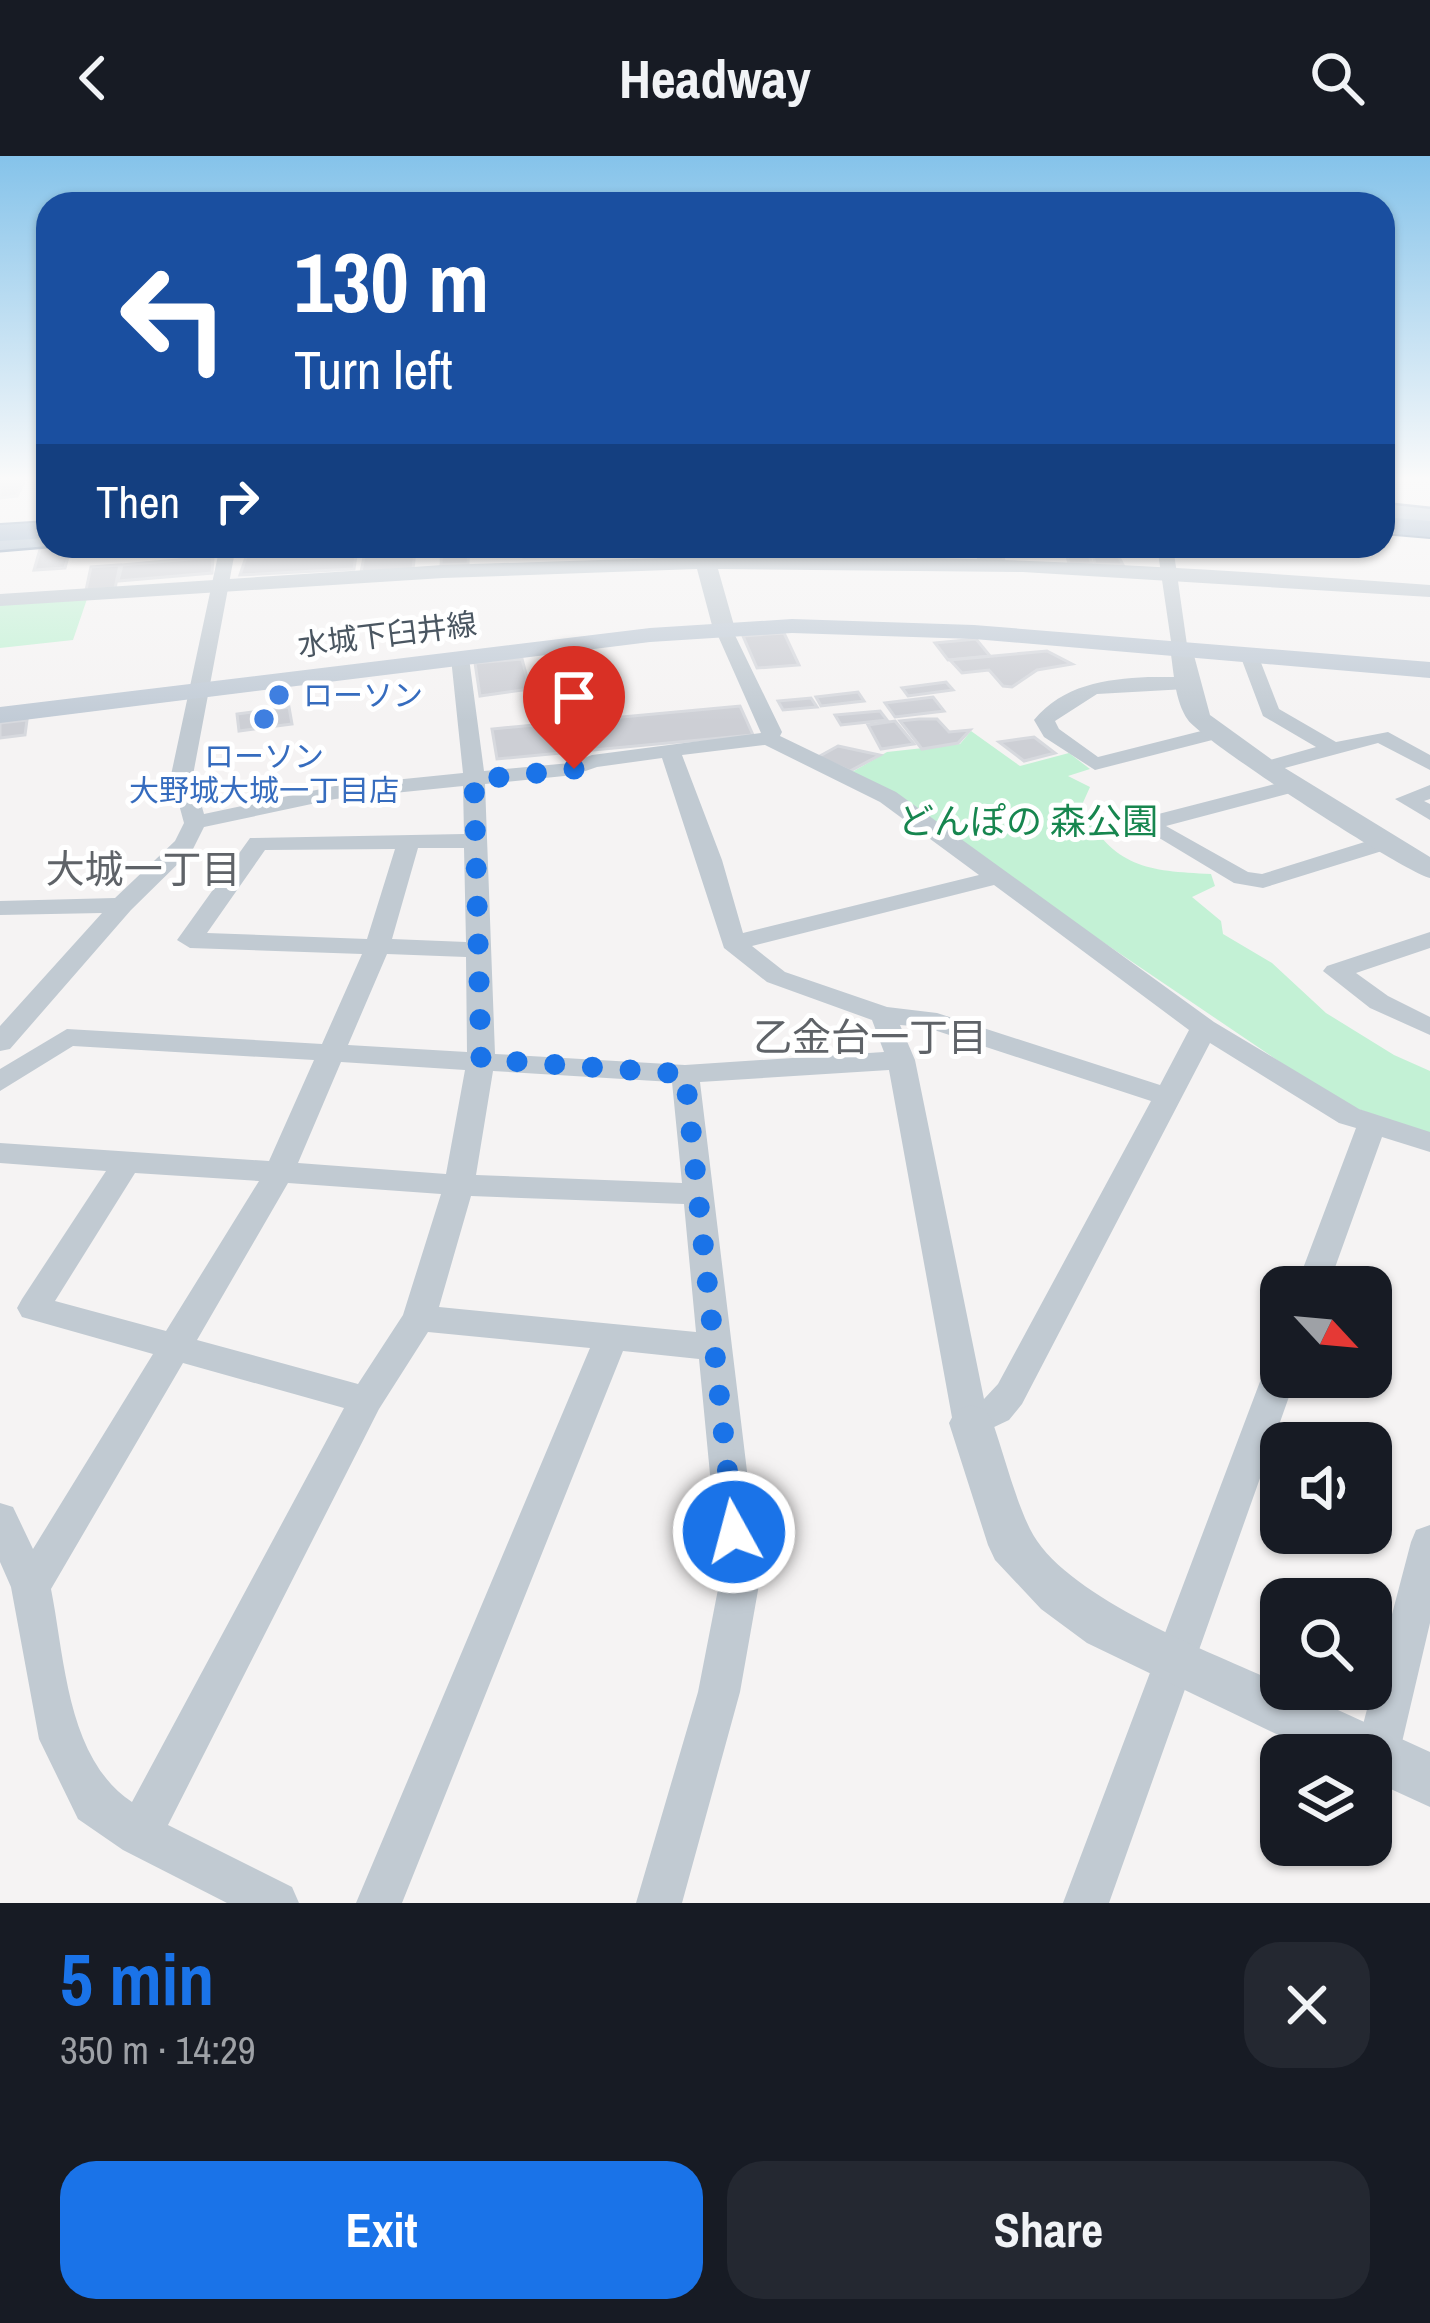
<!DOCTYPE html>
<html lang="en">
<head>
<meta charset="utf-8">
<style>
	:root { --surface:#171b24; --page:#242831; --text:#f1f3f6; --muted:#9ea1a6; --accent:#1a73e8 }
	body { margin:0; font-family:"Archivo Narrow","Noto Sans JP",sans-serif; background:var(--page); color:var(--text); height:100vh; display:flex; flex-direction:column; font-size:45px; white-space:nowrap }
	* { box-sizing:border-box; margin:0 }
	p { font-size:39px; color:var(--muted) }
	.icon { flex:none; width:66px; height:66px; fill:none; stroke:currentColor; stroke-width:2; stroke-linecap:round; stroke-linejoin:round }
	.map { position:relative; height:1747px; overflow:hidden }
	.side { display:flex; flex-direction:column; background:var(--surface); flex:1 }
	.side>* { flex:none }
	.hud { position:absolute; left:36px; top:36px; width:1359px; height:366px; border-radius:36px; box-shadow:0 3px 9px #0004; background:#1a4fa0; color:#fff; overflow:hidden }
	.needle { width:78px; rotate:116deg }
	.controls { position:absolute; left:1260px; top:1110px; display:grid; gap:24px }
	.controls a { display:grid; place-items:center; width:132px; height:132px; border-radius:24px; background:var(--surface); box-shadow:0 3px 9px #0004; font-size:60px }
	.pin { position:absolute; display:grid; place-items:center; width:102px; height:102px; color:#fff; margin:-123px -51px; border-radius:50% 50% 50% 0; rotate:-45deg; box-shadow:0 0 12px #0007 }
	.pin .icon { rotate:45deg }
	.me { position:absolute; width:132px; margin:-66px; rotate:353deg; stroke-linejoin:round; filter:drop-shadow(0 0 9px #0008) }
	.turn { display:flex; align-items:center; gap:42px; height:252px; padding:0 60px; font-size:54px }
	.turn .icon { width:156px; height:156px; stroke-width:2.5 }
	.turn b { display:block; font-size:84px; line-height:102px }
	.then { display:flex; align-items:center; height:114px; padding:0 60px; background:#0003; gap:24px; font-size:45px }
	.round { display:grid; place-items:center; flex:none; width:126px; height:126px; border-radius:36px; background:var(--page) }
	.head { display:flex; align-items:center; justify-content:space-between; height:204px; padding:0 60px }
	h1 { font-size:72px; font-weight:700; line-height:90px; color:var(--accent) }
	.action { display:flex; gap:24px; margin-top:auto; padding:24px 60px }
	.action a { flex:1; height:138px; border-radius:36px; background:var(--accent); color:#fff; font-size:48px; font-weight:700; line-height:138px; text-align:center }
	.action a+a { background:var(--page); color:var(--text) }
	header { display:flex; justify-content:space-between; align-items:center; height:156px; padding:0 60px; background:var(--surface); font-size:54px; font-weight:700 }
	.map>svg:first-child { display:block }
	.green { fill:#c3f1d5 }
	.building { fill:#cdcfd5; stroke:#d7d9de; stroke-width:3 }
	.lines { fill:none; stroke-linecap:round; stroke-linejoin:round }
	.trunk-casing { stroke:#7690ad; stroke-width:5 }
	.motorway-casing { stroke:#7690ad; stroke-width:4 }
	.minor { fill:#c1cad2; fill-rule:evenodd }
	.tertiary { fill:#c1cad2; fill-rule:evenodd }
	.secondary { fill:#c1cbd6; fill-rule:evenodd }
	.trunk { fill:#9fb4c9; fill-rule:evenodd }
	.motorway { fill:#8ba5c1; fill-rule:evenodd }
	.route { stroke:#1a73e8; stroke-width:21; stroke-dasharray:0 37.8 }
	.shop-dot { fill:#3f7fe0; stroke:#fff; stroke-width:4.5 }
	.labels { text-anchor:middle; dominant-baseline:central; stroke-width:10; stroke-linejoin:round; paint-order:stroke }
	.far-street-label { font-size:30px; fill:#4a5661; stroke:#fff }
	.far-shop-label { font-size:30px; fill:#366cbe; stroke:#fff; text-anchor:start }
	.park-label { font-size:36px; fill:#17864f; stroke:#fff }
	.neighbourhood-label { font-size:39px; fill:#5f6368; stroke:#fff }
</style>
</head>
<body>
<header><svg class="icon" aria-label="back" viewBox="0 0 24 24"><path d="M15 5l-7 7 7 7"/></svg>Headway<svg class="icon" aria-label="search" viewBox="0 0 24 24"><circle cx="10" cy="10" r="6"/><path d="M15 15l6 6"/></svg></header>
<div class="map">
<svg width="1430" height="1747" viewBox="0 0 1430 1747">
	<rect width="100%" height="100%" fill="#f5f3f3"/>
	<g class="green">
		<path d="M87,443L73,484L0,492V449Z"/>
		<path d="M971,575L1020,610L1069,597L1090,613L1068,620L1090,631L1081,651C1114,712 1147,715 1211,718L1215,730L1192,741L1221,765L1223,778L1272,807L1326,857L1394,899L1430,915V979L1339,946L852,616L887,596L960,588Z"/>
	</g>
	<g class="building">
		<path d="M26,322L17,340L0,342V323Z"/>
		<path d="M41,390H71L65,412L34,414Z"/>
		<path d="M294,390H369L357,393L354,413L240,419L247,398L293,396Z"/>
		<path d="M469,390L468,408L441,409L442,391Z"/>
		<path d="M471,390H518L519,398L471,400Z"/>
		<path d="M523,390H557L558,400L524,401Z"/>
		<path d="M569,390H629L630,394L570,397Z"/>
		<path d="M824,390H910L913,402H834L825,399Z"/>
		<path d="M975,390H1000L1004,405L979,404Z"/>
		<path d="M1010,390H1086L1092,408H1069L1067,400L1020,398Z"/>
		<path d="M1091,390H1113L1123,409L1095,408Z"/>
		<path d="M415,394L413,414L361,416L365,396Z"/>
		<path d="M213,401L212,417L118,425L122,409Z"/>
		<path d="M120,409L115,432L86,434L91,411Z"/>
		<path d="M784,477L799,509L757,512L743,480Z"/>
		<path d="M976,483L990,500L948,504L935,487Z"/>
		<path d="M1047,495L1072,508L1037,514L1012,531L1003,530L989,514L962,517L950,504Z"/>
		<path d="M522,503L530,533L480,540L475,507Z"/>
		<path d="M946,526L953,534L908,540L902,532Z"/>
		<path d="M858,536L864,545L821,550L816,541Z"/>
		<path d="M933,541L944,555L895,561L885,547Z"/>
		<path d="M811,542L817,551L783,554L778,545Z"/>
		<path d="M740,550L753,579L497,603L492,573Z"/>
		<path d="M289,551L292,568L239,575L237,558Z"/>
		<path d="M880,555L887,564L841,569L835,559Z"/>
		<path d="M919,563H937L949,576L970,574L958,587L922,593L900,565Z"/>
		<path d="M27,564L25,579L0,582V567Z"/>
		<path d="M895,565L914,588L881,593L868,569Z"/>
		<path d="M1034,581L1055,597L1024,605L999,586Z"/>
		<path d="M838,590L880,599L850,615L818,601Z"/>
	</g>
	<g class="lines">
		<defs>
			<g id="trunk">
				<path d="M1383,348L1430,353V369L1383,364Z"/>
				<path d="M48,374V390L0,394V378Z"/>
			</g>
			<g id="motorway">
				<path d="M1383,361L1430,365V381L1383,377Z"/>
				<path d="M48,366V382L0,385V369Z"/>
			</g>
		</defs>
		<use href="#trunk" class="trunk-casing"/>
		<use href="#motorway" class="motorway-casing"/>
		<g class="minor">
			<path d="M220,390H236L193,619L204,658L335,630L463,617L451,502L460,496L469,502L484,615L570,607L592,599L761,577L715,473L730,469L782,576L780,580L896,636L1214,866L1359,953L1430,976V996L1382,981L1328,1131H1296L1356,972L1339,967L1210,887L1022,1248L1009,1264L971,1282L958,1277L953,1267L889,914L700,926L760,1423L740,1536L682,1747H636L698,1536L720,1423L699,1203L623,1195L402,1747H356L590,1192L428,1176L379,1253L168,1669L292,1731L299,1747H227L123,1694L78,1663L39,1583L11,1431L0,1406V1347L13,1351L33,1393L153,1198L22,1161L17,1152L22,1143L106,1015L0,1007V987L269,1005L314,904L73,890L0,935V913L67,873L322,888L362,798L190,792L177,784L250,682L464,678L463,630L335,643L204,671L193,693L131,754L10,893L0,895V870L102,757L0,759V745L115,742L175,685L184,667L171,619ZM765,589L880,646L979,719L743,777L722,704L682,599ZM662,602L724,792L767,826L872,864L884,896L685,909L495,898L485,628L574,619L597,611ZM418,692H464L466,786L392,783ZM395,693L367,783L207,777L265,694ZM994,729L1189,874L1160,929L937,857L887,851L785,816L752,790ZM387,798L466,801L467,896L348,889ZM900,869L925,871L1151,945L998,1228L984,1243L915,904ZM341,906L465,914L446,1018L298,1007ZM493,915L672,926L682,1027L476,1019ZM135,1017L259,1025L166,1175L55,1145ZM288,1027L441,1038L403,1159L358,1228L197,1184ZM471,1040L684,1048L696,1176L439,1151ZM183,1207L344,1252L132,1646C67,1603 65,1503 51,1433Z"/>
			<path d="M1157,390H1173L1188,496L1172,492Z"/>
			<path d="M1249,493L1258,499L1279,553L1336,586L1388,576L1430,599V614L1378,587L1266,617L1259,615V607L1316,591L1263,560L1240,499Z"/>
			<path d="M1148,521H1186L1196,527L1186,533L1097,538L1055,565L1059,573L1098,601L1217,571L1227,577L1224,581L1095,614L1044,581L1034,564C1063,529 1105,523 1148,521Z"/>
			<path d="M1294,623L1305,629L1302,634L1166,670L1248,716L1262,718L1387,679L1398,686L1395,691L1263,732L1234,727L1136,668L1139,663Z"/>
			<path d="M1430,629V643L1424,645L1430,648V664L1395,643Z"/>
			<path d="M1430,776V792L1356,817L1388,840L1430,861V879L1370,852L1323,815L1327,810Z"/>
			<path d="M1281,1201V1221H1296L1109,1747H1063L1264,1215L1269,1205Z"/>
			<path d="M1430,1369V1467L1399,1599L1392,1614L1377,1620L1371,1618V1599H1355L1411,1386L1416,1374Z"/>
		</g>
		<g class="tertiary">
			<path d="M691,390H711L714,401C953,397 1192,411 1430,429V441L1023,416L718,413L735,473L724,480L713,473L697,413L443,422L0,450V438L443,409L694,401Z"/>
			<path d="M1181,485L1192,492L1210,559L1275,606L1430,701V722C1402,715 1204,586 1188,564C1174,544 1174,515 1170,492Z"/>
			<path d="M971,1249L986,1254L993,1267C1005,1302 1014,1340 1030,1373C1063,1441 1213,1497 1281,1528V1533H1292L1430,1596V1651L1371,1624V1599H1320L1087,1487L1041,1453L995,1404L988,1389L949,1267L956,1254Z"/>
		</g>
		<path class="secondary" d="M792,463L974,469L1430,506V522L974,483L792,477L650,486L0,567V551L650,472Z"/>
		<use href="#trunk" class="trunk"/>
		<use href="#motorway" class="motorway"/>
	</g>
	<linearGradient id="sky" x2="0" y2="1"><stop stop-color="#85c3ea"/><stop offset="0.57" stop-color="#fafafa"/><stop offset="1" stop-color="#fafafa" stop-opacity="0"/></linearGradient>
	<rect width="1430" height="566" fill="url(#sky)"/>
	<g class="lines">
		<path class="route" d="M574,613L474,624L481,903L685,918L734,1376"/>
	</g>
	<g class="shop-dot">
		<circle cx="279" cy="539" r="12"/>
		<circle cx="264" cy="563" r="12"/>
	</g>
	<g class="labels">
		<g class="far-street-label">
			<text transform="translate(387 478) rotate(-7)">水城下臼井線</text>
		</g>
		<g class="far-shop-label">
			<text x="303" y="539">ローソン</text>
			<text x="264" y="600" text-anchor="middle">ローソン<tspan x="264" dy="34">大野城大城一丁目店</tspan></text>
		</g>
		<g class="park-label">
			<text x="1028" y="665">どんぽの 森公園</text>
		</g>
		<g class="neighbourhood-label">
			<text x="143" y="713">大城一丁目</text>
			<text x="870" y="881">乙金台一丁目</text>
		</g>
	</g>
</svg>
<div class="controls">
<a><svg class="needle" viewBox="-14 -14 28 28"><path d="M0-13l5 13h-10z" fill="#e53935"/><path d="M0 13l5-13h-10z" fill="#9ea1a6"/></svg></a>
<a><svg class="icon" aria-label="sound" viewBox="0 0 24 24"><path d="M4 9h4l5-4v14l-5-4H4zM17 9q2 3 0 6"/></svg></a>
<a><svg class="icon" aria-label="search" viewBox="0 0 24 24"><circle cx="10" cy="10" r="6"/><path d="M15 15l6 6"/></svg></a>
<a><svg class="icon" aria-label="layers" viewBox="0 0 24 24"><path d="M12 4l9 5-9 5-9-5zM3 14l9 5 9-5"/></svg></a>
</div>
<div class="pin" style="left:574px;top:613px;background:#d93025"><svg class="icon" aria-label="arrive" viewBox="0 0 24 24"><path d="M6 21V4h12l-3 4 3 4H6"/></svg></div>
<svg class="me" style="left:734px;top:1376px" viewBox="-20 -20 40 40"><circle r="17" fill="#1a73e8" stroke="#fff" stroke-width="3"/><path d="M0-11L8 9 0 5-8 9z" fill="#fff"/></svg>
<div class="hud">
<div class="turn"><svg class="icon" aria-label="left" viewBox="0 0 24 24"><path d="M17 20v-9H6M10 6l-5 5 5 5"/></svg><div><b>130 m</b>Turn left</div></div>
<div class="then">Then<svg class="icon" aria-label="right" viewBox="0 0 24 24"><path d="M7 20v-9h11M14 6l5 5-5 5"/></svg></div>
</div>
</div>
<section class="side">
<div class="head"><div><h1>5 min</h1><p>350 m · 14:29</p></div><a class="round"><svg class="icon" aria-label="close" viewBox="0 0 24 24"><path d="M6 6l12 12M18 6L6 18"/></svg></a></div>
<div class="action"><a>Exit</a><a>Share</a></div>
</section>
</body>
</html>
